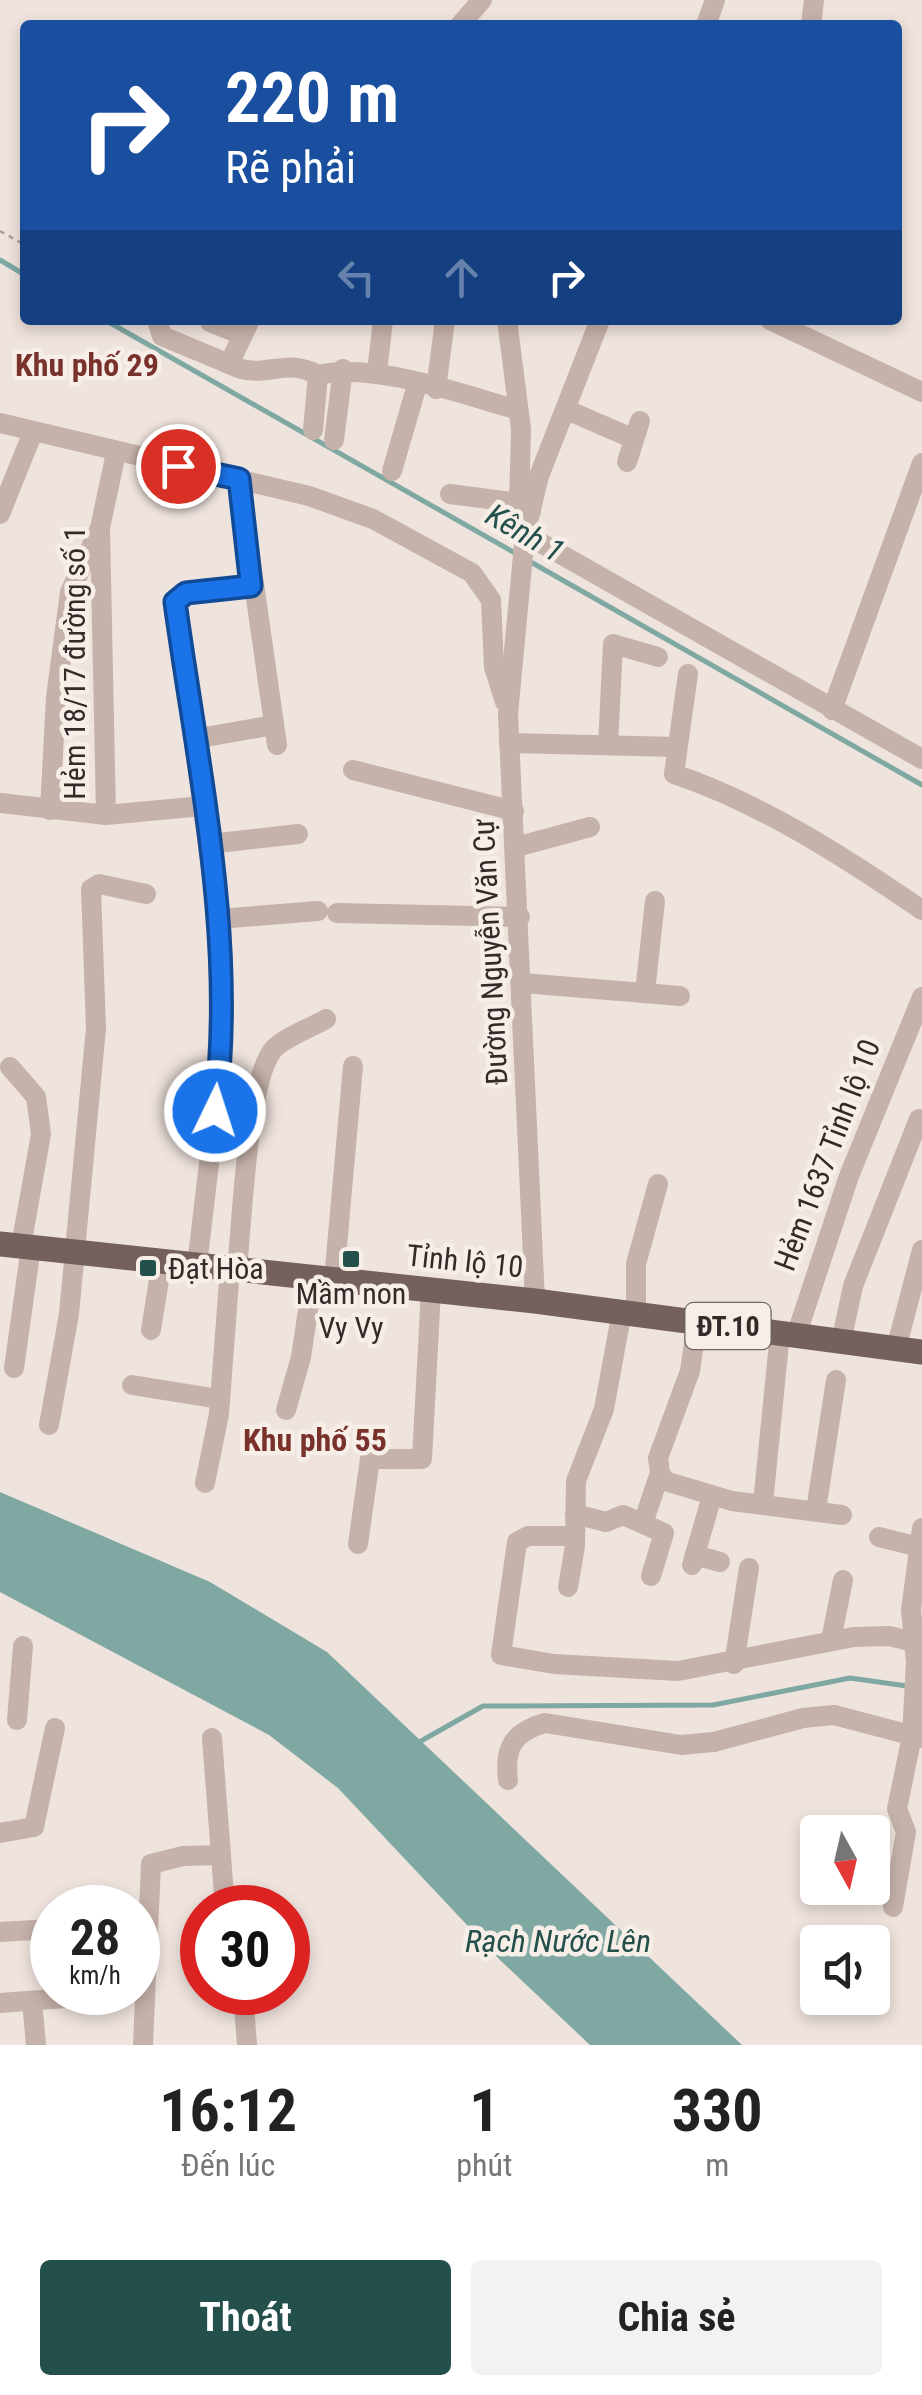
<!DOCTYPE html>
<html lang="vi">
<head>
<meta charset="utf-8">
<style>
	:root { --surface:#fff; --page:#f2f2f2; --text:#222; --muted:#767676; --accent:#23504b }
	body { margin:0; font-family:"Roboto Condensed",sans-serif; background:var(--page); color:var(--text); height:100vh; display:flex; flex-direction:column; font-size:38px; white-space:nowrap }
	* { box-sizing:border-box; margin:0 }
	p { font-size:32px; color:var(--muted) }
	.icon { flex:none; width:55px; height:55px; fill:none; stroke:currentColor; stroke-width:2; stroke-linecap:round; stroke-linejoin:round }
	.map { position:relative; height:2045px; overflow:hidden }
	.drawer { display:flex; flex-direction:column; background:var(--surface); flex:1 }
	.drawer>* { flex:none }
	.banner { position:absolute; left:20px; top:20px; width:882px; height:305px; border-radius:10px; box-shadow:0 5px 15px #0003; background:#1a4fa0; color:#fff; overflow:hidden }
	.needle { width:65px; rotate:172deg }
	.buttons { position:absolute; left:800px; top:1815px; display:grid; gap:20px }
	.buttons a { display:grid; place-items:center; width:90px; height:90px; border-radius:10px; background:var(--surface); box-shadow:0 5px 15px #0003; font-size:50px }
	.speed { position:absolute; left:30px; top:1885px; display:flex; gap:20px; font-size:50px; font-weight:700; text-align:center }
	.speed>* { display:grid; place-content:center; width:130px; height:130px; border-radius:50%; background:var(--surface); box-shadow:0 5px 15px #0003; line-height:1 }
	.speed small { font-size:25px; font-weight:400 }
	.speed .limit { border:15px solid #d22; background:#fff; color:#111 }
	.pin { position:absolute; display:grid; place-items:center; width:85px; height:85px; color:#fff; margin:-42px; border:5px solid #fff; border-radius:50%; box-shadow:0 2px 10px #0007 }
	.me { position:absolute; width:110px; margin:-55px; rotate:4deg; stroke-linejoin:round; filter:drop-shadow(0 0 8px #0008) }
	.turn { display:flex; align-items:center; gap:35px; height:210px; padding:0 40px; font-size:45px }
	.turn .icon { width:130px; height:130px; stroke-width:2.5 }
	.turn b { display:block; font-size:70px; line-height:85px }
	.lanes { display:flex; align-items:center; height:95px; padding:0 40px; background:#0003; justify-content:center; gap:50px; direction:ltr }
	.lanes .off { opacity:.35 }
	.eta { display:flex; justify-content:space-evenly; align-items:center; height:170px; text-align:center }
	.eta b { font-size:60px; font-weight:700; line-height:70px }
	.button { display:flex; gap:20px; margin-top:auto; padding:20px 40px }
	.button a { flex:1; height:115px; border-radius:10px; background:var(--accent); color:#fff; font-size:40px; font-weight:700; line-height:115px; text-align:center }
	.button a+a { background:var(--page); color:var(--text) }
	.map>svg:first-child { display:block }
	.water { fill:#7fa8a3 }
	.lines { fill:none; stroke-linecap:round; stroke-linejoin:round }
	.stream { stroke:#7fa8a3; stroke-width:5 }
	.path { stroke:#b19c94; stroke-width:2.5; stroke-dasharray:5 5; stroke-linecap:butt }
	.minor { stroke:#c5b2aa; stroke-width:20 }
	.major { stroke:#74605c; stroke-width:25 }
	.route-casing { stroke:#114b97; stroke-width:25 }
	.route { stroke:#1a73e8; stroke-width:18 }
	.poi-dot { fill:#23504b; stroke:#f7eee8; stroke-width:4 }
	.labels { text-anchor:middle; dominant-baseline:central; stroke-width:9; stroke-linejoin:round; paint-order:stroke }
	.shield { fill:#f7eee8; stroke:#6e6562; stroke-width:2.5 }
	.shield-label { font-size:28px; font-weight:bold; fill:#342a29 }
	.street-label { font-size:30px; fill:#342a29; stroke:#f7eee8 }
	.poi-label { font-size:30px; fill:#342a29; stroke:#f7eee8; text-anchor:start }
	.neighbourhood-label { font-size:32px; font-weight:bold; fill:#79312c; stroke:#f7eee8 }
	.water-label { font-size:32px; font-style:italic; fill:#23504b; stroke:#f7eee8 }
</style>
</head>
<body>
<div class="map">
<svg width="922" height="2045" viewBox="0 0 922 2045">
	<rect width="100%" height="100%" fill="#efe3dd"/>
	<path class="water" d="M0,1492L210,1582L327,1652L742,2045H590L500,1960L338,1788L269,1735L0,1592Z"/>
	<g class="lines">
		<g class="stream">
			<path d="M0,260L25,275"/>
			<path d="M105,320L515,553"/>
			<path d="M529,561L922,785"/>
			<path d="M421,1741L483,1706L713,1705L850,1678L907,1686"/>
		</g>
		<path class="path" d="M0,231L25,245"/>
		<g class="minor">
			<path d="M460,25L482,0"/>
			<path d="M706,25L715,0"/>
			<path d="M811,25L814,0"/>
			<path d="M157,320L162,336L241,369C272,376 286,358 318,375C375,362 461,394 518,410"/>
			<path d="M507,320L521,429L519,503L531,511"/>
			<path d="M770,320L922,392"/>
			<path d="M210,322L242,335"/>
			<path d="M229,364L250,320"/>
			<path d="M377,372L383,320"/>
			<path d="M436,389L445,320"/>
			<path d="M567,410L634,439"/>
			<path d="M0,423L309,496L373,519L472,573L491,600L494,667L505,702"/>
			<path d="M313,430L318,375"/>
			<path d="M334,440L343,369"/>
			<path d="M627,462L640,421"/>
			<path d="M392,471L417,385"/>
			<path d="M239,479L277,745"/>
			<path d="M450,494L519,503"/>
			<path d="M0,514L33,432"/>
			<path d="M525,534L922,759"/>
			<path d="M688,674L674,774C761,803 846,858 922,910"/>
			<path d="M832,710L922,463"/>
			<path d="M194,739L274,725"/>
			<path d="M509,743L677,747"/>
			<path d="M608,745L613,644L658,657"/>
			<path d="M353,770L514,811"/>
			<path d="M0,803L106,815L203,806"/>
			<path d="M50,810L56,697L70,592L99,530"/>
			<path d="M106,815L100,528L116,453"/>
			<path d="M209,844L298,834"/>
			<path d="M516,847L590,827"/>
			<path d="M337,913L520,917"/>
			<path d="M218,919L318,911"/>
			<path d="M523,983L680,996"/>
			<path d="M645,992L655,901"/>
			<path d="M10,1067L36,1097L41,1134L21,1246"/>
			<path d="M180,1103L215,1111"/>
			<path d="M197,1265L218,1088L223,993L218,919L175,602L186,593L251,585"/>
			<path d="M237,1269C242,1222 247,1086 272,1051C282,1038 311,1028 326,1019"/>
			<path d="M334,1280L353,1066"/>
			<path d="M535,1301L508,714L525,534L539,476L600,320"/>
			<path d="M636,1313V1264L658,1184"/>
			<path d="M151,1330L162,1261"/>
			<path d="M796,1336L849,1176L922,997"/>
			<path d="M841,1342L853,1286L919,1119"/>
			<path d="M896,1349L922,1250"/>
			<path d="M14,1368L31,1247"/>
			<path d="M132,1385L219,1399"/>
			<path d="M286,1410L301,1357L313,1277"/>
			<path d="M49,1425L69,1314L96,1028L91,889L99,884L146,894"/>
			<path d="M660,1473L665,1481L732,1501L842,1515"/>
			<path d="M205,1483L219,1414L230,1268"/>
			<path d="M763,1503L780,1333"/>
			<path d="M816,1510L836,1380"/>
			<path d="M575,1514L606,1522L623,1515L664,1533L651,1576"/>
			<path d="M643,1523L660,1473L658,1458L690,1371L697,1322"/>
			<path d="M575,1536H528L517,1542L501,1655L554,1664L678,1671L854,1637L889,1636L922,1644"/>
			<path d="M879,1537L919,1547"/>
			<path d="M358,1544L370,1459H422L431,1290"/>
			<path d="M695,1555L720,1562"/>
			<path d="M692,1565L712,1496"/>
			<path d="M568,1587L575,1546L576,1481L604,1409L622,1311"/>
			<path d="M831,1640L843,1580"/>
			<path d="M734,1664L749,1568"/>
			<path d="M17,1720L23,1646"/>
			<path d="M212,1738L225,1908"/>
			<path d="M508,1780C504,1748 513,1732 545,1723L681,1745L714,1742L803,1718L834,1715L922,1738"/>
			<path d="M0,1833L34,1827L55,1728"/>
			<path d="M893,1907L906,1832L897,1809L912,1736L916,1662L911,1610L922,1528"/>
			<path d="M0,1932L52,1929"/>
			<path d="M243,1992L247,2045"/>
			<path d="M32,2001L36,2045"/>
			<path d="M0,2003L66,1998"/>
			<path d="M143,2045L151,1864L183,1856L221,1855"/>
		</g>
		<path class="major" d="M0,1244L535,1301L922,1352"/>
	</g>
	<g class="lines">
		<defs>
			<path id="route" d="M178,466L239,479L251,586L186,593L175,602C198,769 237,942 215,1111"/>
		</defs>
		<use href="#route" class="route-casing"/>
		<use href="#route" class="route"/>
	</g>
	<g class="poi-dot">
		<rect x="341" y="1249" width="20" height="20" rx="5"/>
		<rect x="138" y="1258" width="20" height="20" rx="5"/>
	</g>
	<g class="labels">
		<rect class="shield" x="685.5" y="1303" width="85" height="46" rx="8"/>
		<g class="shield-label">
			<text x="728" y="1326">ĐT.10</text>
		</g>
		<g class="street-label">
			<text transform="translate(74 663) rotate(-90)">Hẻm 18/17 đường số 1</text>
			<text transform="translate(490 952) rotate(-93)">Đường Nguyễn Văn Cự</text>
			<text transform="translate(827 1155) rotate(-69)">Hẻm 1637 Tỉnh lộ 10</text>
			<text transform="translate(465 1261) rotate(6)">Tỉnh lộ 10</text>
		</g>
		<g class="poi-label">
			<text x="168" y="1268">Đạt Hòa</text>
			<text x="351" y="1293" text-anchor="middle">Mầm non<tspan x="351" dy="34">Vy Vy</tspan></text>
		</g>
		<g class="neighbourhood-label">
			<text x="87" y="365">Khu phố 29</text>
			<text x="315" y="1440">Khu phố 55</text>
		</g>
		<g class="water-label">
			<text transform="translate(525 533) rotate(30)">Kênh 1</text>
			<text x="558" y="1941">Rạch Nước Lên</text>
		</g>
	</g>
</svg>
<div class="buttons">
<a><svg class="needle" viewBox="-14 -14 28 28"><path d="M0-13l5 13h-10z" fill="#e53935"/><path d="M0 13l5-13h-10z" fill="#767676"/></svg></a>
<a><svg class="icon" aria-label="sound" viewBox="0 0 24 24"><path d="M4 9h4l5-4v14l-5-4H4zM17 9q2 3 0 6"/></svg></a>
</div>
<div class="speed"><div>28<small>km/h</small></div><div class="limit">30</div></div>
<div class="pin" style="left:178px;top:466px;background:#d93025"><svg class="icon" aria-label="arrive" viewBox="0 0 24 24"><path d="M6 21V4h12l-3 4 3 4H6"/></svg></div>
<svg class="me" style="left:215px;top:1111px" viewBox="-20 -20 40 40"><circle r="17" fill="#1a73e8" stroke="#fff" stroke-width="3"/><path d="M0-11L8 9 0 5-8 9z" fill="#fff"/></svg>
<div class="banner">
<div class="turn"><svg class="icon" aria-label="right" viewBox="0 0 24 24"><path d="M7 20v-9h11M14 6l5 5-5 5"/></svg><div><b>220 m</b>Rẽ phải</div></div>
<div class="lanes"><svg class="icon off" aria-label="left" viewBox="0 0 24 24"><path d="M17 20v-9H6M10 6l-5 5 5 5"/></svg><svg class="icon off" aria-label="ahead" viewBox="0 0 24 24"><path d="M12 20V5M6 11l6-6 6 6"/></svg><svg class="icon" aria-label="right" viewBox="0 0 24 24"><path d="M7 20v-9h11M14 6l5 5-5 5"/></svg></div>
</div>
</div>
<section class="drawer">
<div class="eta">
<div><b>16:12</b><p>Đến lúc</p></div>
<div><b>1</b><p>phút</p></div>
<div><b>330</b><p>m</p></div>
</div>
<div class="button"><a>Thoát</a><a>Chia sẻ</a></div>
</section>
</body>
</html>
